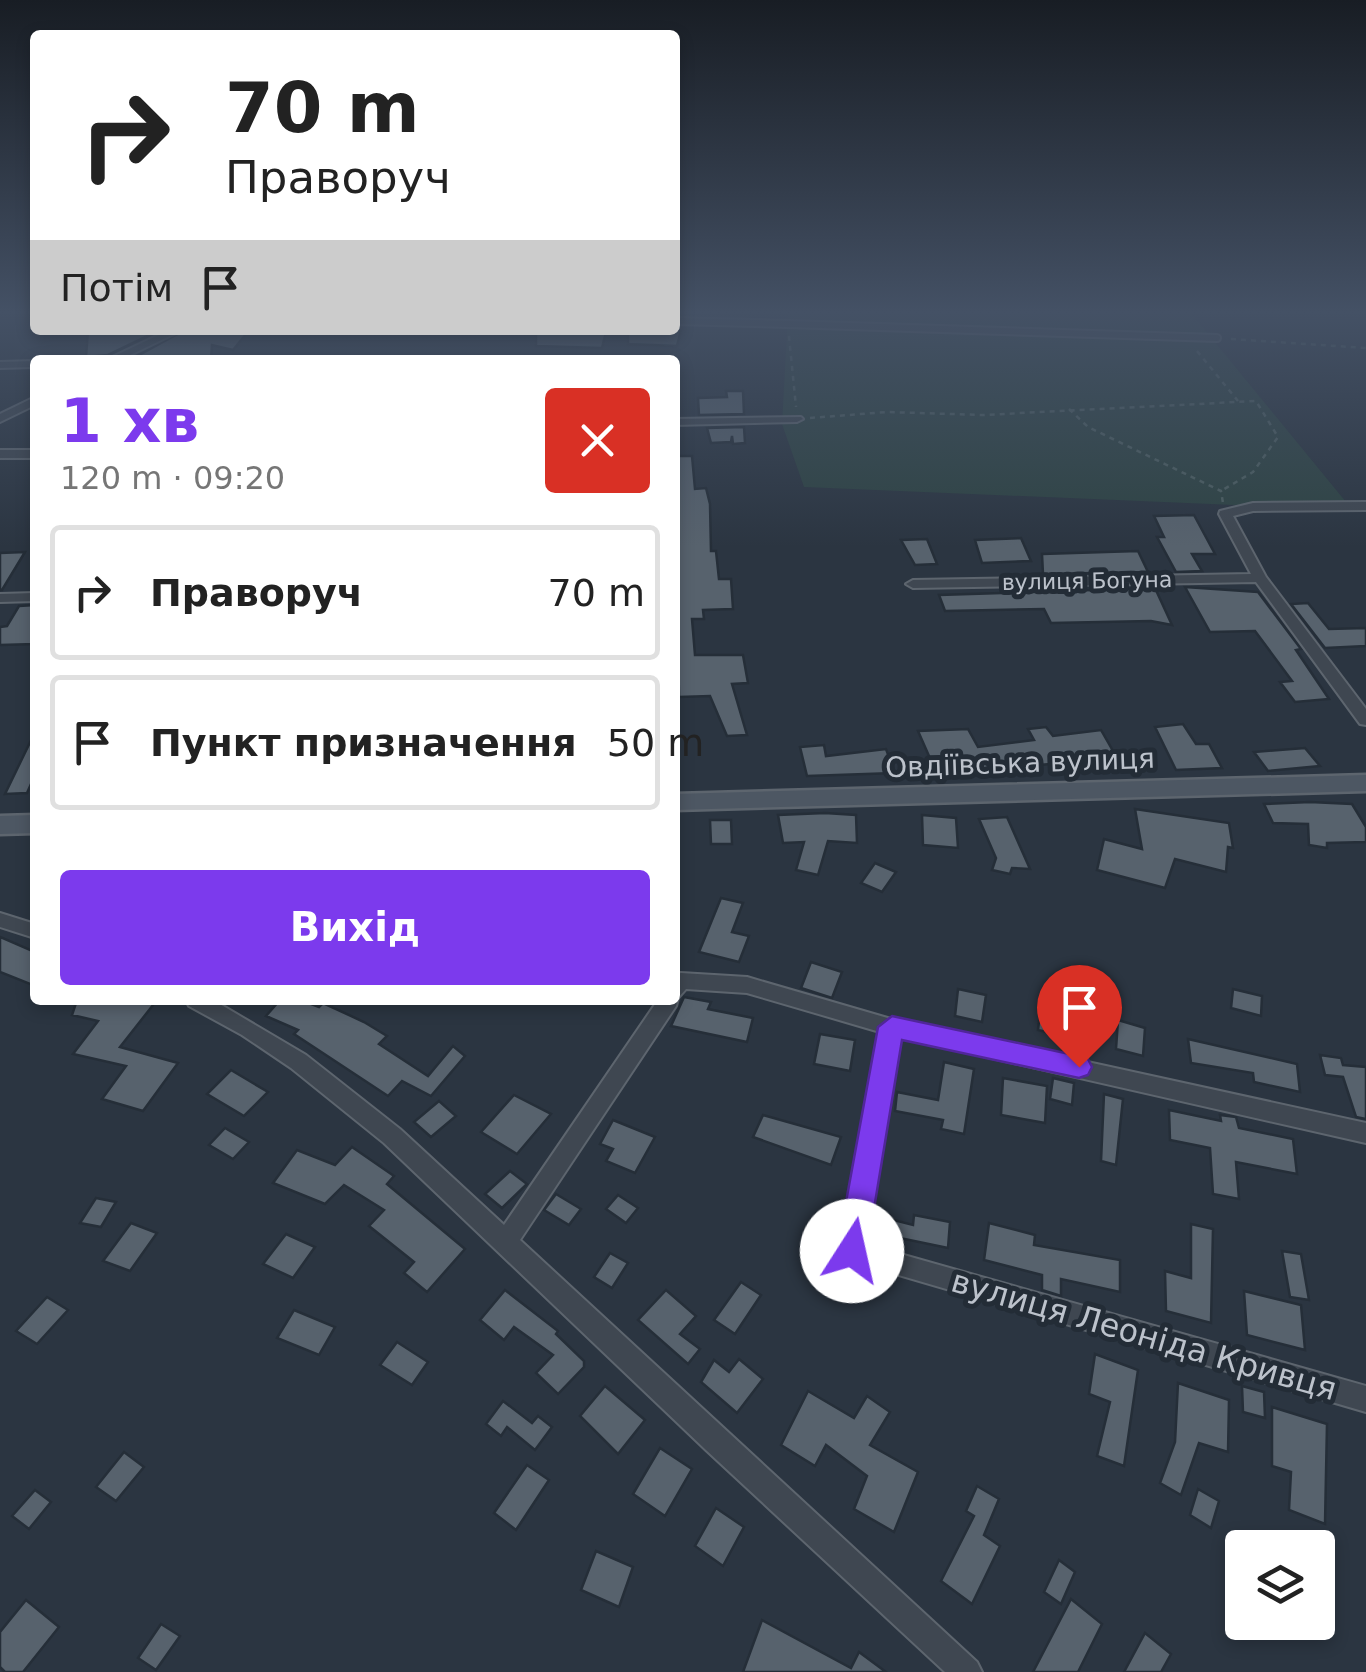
<!DOCTYPE html>
<html lang="uk">
<head>
<meta charset="utf-8">
<style>
	:root { --surface:#fff; --page:#f2f2f2; --text:#222; --muted:#767676; --line:#e0e0e0; --accent:#7c3aed }
	body { margin:0; font-family:"DejaVu Sans",sans-serif; background:var(--page); color:var(--text); height:100vh; display:flex; flex-direction:column; font-size:38px; white-space:nowrap }
	* { box-sizing:border-box; margin:0 }
	p { font-size:32px; color:var(--muted) }
	.icon { flex:none; width:55px; height:55px; fill:none; stroke:currentColor; stroke-width:2; stroke-linecap:round; stroke-linejoin:round }
	.map { position:relative; flex:1; overflow:hidden }
	.sheet { position:absolute; left:30px; top:355px; width:650px; height:650px; display:flex; flex-direction:column; background:var(--surface); border-radius:10px; box-shadow:0 5px 15px #0003 }
	.sheet>* { flex:none }
	.guide { position:absolute; left:30px; top:30px; width:650px; height:305px; border-radius:10px; box-shadow:0 5px 15px #0003; background:#fff; color:var(--text); overflow:hidden }
	.fabs { position:absolute; left:1225px; top:1530px; display:grid; gap:20px }
	.fabs a { display:grid; place-items:center; width:110px; height:110px; border-radius:10px; background:var(--surface); box-shadow:0 5px 15px #0003; font-size:50px }
	.pin { position:absolute; display:grid; place-items:center; width:85px; height:85px; color:#fff; margin:-102px -42px; border-radius:50% 50% 50% 0; rotate:-45deg; box-shadow:0 0 10px #0007 }
	.pin .icon { rotate:45deg }
	.me { position:absolute; width:110px; margin:-55px; rotate:10deg; stroke-linejoin:round; filter:drop-shadow(0 0 8px #0008) }
	.turn { display:flex; align-items:center; gap:35px; height:210px; padding:0 30px; font-size:45px }
	.turn .icon { width:130px; height:130px; stroke-width:2.5 }
	.turn b { display:block; font-size:70px; line-height:85px }
	.then { display:flex; align-items:center; height:95px; padding:0 30px; background:#0003; gap:20px; font-size:38px }
	.round { display:grid; place-items:center; flex:none; width:105px; height:105px; border-radius:10px; background:var(--page) }
	.headline { display:flex; align-items:center; justify-content:space-between; height:170px; padding:0 30px }
	h1 { font-size:60px; font-weight:700; line-height:75px; color:var(--accent) }
	.button { display:flex; gap:20px; margin-top:auto; padding:20px 30px }
	.button a { flex:1; height:115px; border-radius:10px; background:var(--accent); color:#fff; font-size:40px; font-weight:700; line-height:115px; text-align:center }
	ul { padding:0; list-style:none }
	li { display:flex; align-items:center; gap:30px; height:135px; margin:0 20px 15px; padding:0 10px; border:5px solid var(--line); border-radius:10px }
	li div { flex:1 }
	li b { display:block; font-size:38px }
	li em { font-style:normal }
	.map>svg:first-child { display:block }
	.green { fill:#2e4343 }
	.building { fill:#57626d; stroke:#252e38; stroke-width:2.5 }
	.lines { fill:none; stroke-linecap:round; stroke-linejoin:round }
	.service-casing { stroke:#5d656e; stroke-width:10 }
	.minor-casing { stroke:#5d656e; stroke-width:4 }
	.secondary-casing { stroke:#5d656e; stroke-width:5 }
	.path { stroke:#4d5f61; stroke-width:2.5; stroke-dasharray:5 5; stroke-linecap:butt }
	.service { stroke:#3f4751; stroke-width:6 }
	.minor { fill:#3f4751; fill-rule:evenodd }
	.secondary { fill:#4d5763; fill-rule:evenodd }
	.route { fill:#7c3aed; stroke:#51269a; stroke-width:2.5 }
	.labels { text-anchor:middle; dominant-baseline:central; stroke-width:10; stroke-linejoin:round; paint-order:stroke }
	.far-street-label { font-size:22px; fill:#bcc2cb; stroke:#232c36 }
	.street-label { font-size:28px; fill:#bcc2cb; stroke:#232c36 }
	.near-street-label { font-size:32px; fill:#bcc2cb; stroke:#232c36 }
</style>
</head>
<body>
<div class="map">
<svg width="1366" height="1672" viewBox="0 0 1366 1672">
	<rect width="100%" height="100%" fill="#2b3541"/>
	<path class="green" d="M788,313H1191L1346,502L1234,505L804,487L782,424Z"/>
	<g class="building">
		<path d="M88,330H160L108,355L86,357Z"/>
		<path d="M185,330L247,333L233,350L212,345L211,360H130Z"/>
		<path d="M628,330H681L677,346L628,344Z"/>
		<path d="M536,332H606L602,348L536,346Z"/>
		<path d="M726,391H743L744,414L699,415L698,398L727,397Z"/>
		<path d="M744,427L745,443L733,444L732,436L731,442L711,443L707,428Z"/>
		<path d="M675,456H692L695,489L706,488L710,504L711,551H716L719,579H731L733,609L703,610L704,619H692L695,655H743L748,683L732,684L747,735L727,736L710,696L679,697Z"/>
		<path d="M1194,515L1215,554H1192L1202,571L1176,572L1157,537H1164L1154,516Z"/>
		<path d="M1021,538L1031,561L982,563L975,540Z"/>
		<path d="M927,539L937,564L915,565L901,540Z"/>
		<path d="M1138,551L1148,572L1043,574L1042,554Z"/>
		<path d="M25,552L2,590H0V553Z"/>
		<path d="M1185,587L1258,592L1301,649L1296,650L1329,699L1295,702L1280,682L1292,681L1255,631L1210,632Z"/>
		<path d="M1155,588L1172,625L1151,621L1051,623L1044,609L945,611L939,595Z"/>
		<path d="M1308,603L1329,629L1366,628V646L1325,648L1291,604Z"/>
		<path d="M35,605V644L0,645V627L7,626L19,606Z"/>
		<path d="M1183,724L1196,744H1209L1222,768L1176,770L1155,727Z"/>
		<path d="M1046,727L1053,736L1101,730L1117,758L962,772L952,754L953,770L936,772L918,731L968,729L978,747L1034,740L1028,729Z"/>
		<path d="M35,732V775L27,793L5,794Z"/>
		<path d="M824,745L826,756L886,749L895,773L807,776L800,747Z"/>
		<path d="M1305,748L1320,766L1268,771L1254,752Z"/>
		<path d="M1310,802L1352,804L1366,827V842L1327,843V848L1309,845L1308,824L1273,823L1264,804Z"/>
		<path d="M1135,809L1229,823L1233,848L1228,847L1226,872L1175,859L1165,888L1097,870L1104,839L1142,849Z"/>
		<path d="M825,813L856,815L857,843L828,841L818,875L796,870L804,842L783,843L778,815Z"/>
		<path d="M922,815L956,818L958,848L923,845Z"/>
		<path d="M1007,817L1030,869L1012,868L1010,874L992,870L996,858L979,819Z"/>
		<path d="M710,820H731L732,844H711Z"/>
		<path d="M875,863L896,872L882,892L861,883Z"/>
		<path d="M721,898L743,903L732,932L749,936L739,962L699,952Z"/>
		<path d="M0,937L35,952V986L0,972Z"/>
		<path d="M811,962L842,972L832,998L801,988Z"/>
		<path d="M958,989L986,995L982,1022L955,1016Z"/>
		<path d="M1233,989L1262,996L1261,1016L1231,1008Z"/>
		<path d="M684,997L711,1002L708,1009L753,1018L747,1042L671,1026Z"/>
		<path d="M77,1000H157L120,1047L178,1063L143,1111L102,1099L126,1066L73,1054L98,1021L72,1015Z"/>
		<path d="M280,1000H301L319,1007L323,1003L364,1022L387,1036L379,1044L428,1076L453,1046L465,1056L431,1096L402,1081L388,1096L294,1034L298,1030L266,1016Z"/>
		<path d="M1041,1004L1066,1009L1064,1036L1038,1030Z"/>
		<path d="M1118,1020L1145,1028L1143,1056L1116,1049Z"/>
		<path d="M820,1034L855,1040L850,1071L814,1064Z"/>
		<path d="M1188,1039L1297,1064L1300,1092L1254,1082L1253,1073L1191,1063Z"/>
		<path d="M1320,1055L1341,1058L1343,1065L1366,1067V1119L1356,1117L1343,1077L1325,1075Z"/>
		<path d="M944,1062L974,1069L964,1134L941,1129L943,1120L895,1111L897,1092L938,1100Z"/>
		<path d="M231,1070L268,1092L244,1116L207,1094Z"/>
		<path d="M1003,1078L1047,1086L1045,1123L1001,1115Z"/>
		<path d="M1053,1078L1074,1083L1072,1105L1050,1099Z"/>
		<path d="M1104,1094L1123,1099L1116,1165L1101,1161Z"/>
		<path d="M514,1095L551,1114L517,1154L481,1132Z"/>
		<path d="M439,1101L456,1116L431,1137L414,1122Z"/>
		<path d="M1169,1110L1221,1121L1220,1115L1236,1117L1239,1128L1293,1139L1297,1174L1236,1162L1239,1199L1213,1194L1210,1148L1170,1140Z"/>
		<path d="M763,1115L841,1137L831,1165L753,1137Z"/>
		<path d="M613,1120L655,1137L635,1173L606,1161L613,1149L600,1144Z"/>
		<path d="M225,1128L249,1142L233,1159L209,1145Z"/>
		<path d="M352,1147L394,1176L387,1184L465,1249L427,1292L404,1273L414,1262L369,1226L384,1210L344,1185L325,1204L273,1183L297,1150L335,1165Z"/>
		<path d="M510,1171L527,1184L502,1208L485,1194Z"/>
		<path d="M556,1194L581,1209L569,1225L544,1210Z"/>
		<path d="M618,1195L638,1208L626,1223L606,1209Z"/>
		<path d="M96,1198L116,1202L101,1227L80,1223Z"/>
		<path d="M914,1215L950,1222L948,1248L895,1237L893,1248L876,1243L882,1217L913,1225Z"/>
		<path d="M131,1223L157,1233L130,1271L103,1261Z"/>
		<path d="M989,1223L1035,1235L1034,1245L1120,1260V1292L1061,1279V1296L1042,1290V1275L984,1260Z"/>
		<path d="M1191,1224L1213,1229L1211,1323L1166,1311L1165,1271L1191,1278Z"/>
		<path d="M286,1234L315,1247L293,1278L263,1264Z"/>
		<path d="M1282,1251L1301,1254L1309,1300L1290,1297Z"/>
		<path d="M610,1253L628,1263L612,1288L594,1277Z"/>
		<path d="M741,1282L761,1295L735,1334L714,1320Z"/>
		<path d="M505,1290L558,1331L556,1334L584,1361V1367L558,1394L536,1373L553,1355L514,1327L504,1340L480,1320Z"/>
		<path d="M666,1290L696,1316L680,1334L700,1349L688,1364L638,1320Z"/>
		<path d="M1244,1291L1301,1305L1305,1350L1247,1335Z"/>
		<path d="M47,1297L68,1310L37,1344L16,1331Z"/>
		<path d="M294,1310L335,1327L319,1355L277,1338Z"/>
		<path d="M397,1342L428,1362L412,1385L380,1365Z"/>
		<path d="M1095,1354L1138,1370L1124,1466L1097,1456L1110,1402L1089,1394Z"/>
		<path d="M739,1359L763,1379L737,1413L701,1382L714,1360L729,1372Z"/>
		<path d="M1178,1383L1229,1400L1228,1452L1199,1443L1181,1495L1160,1483L1175,1442Z"/>
		<path d="M605,1386L645,1420L618,1454L580,1416Z"/>
		<path d="M1242,1386L1264,1392L1265,1418L1243,1412Z"/>
		<path d="M808,1391L854,1418L867,1396L890,1412L870,1445L918,1472L894,1532L854,1509L867,1476L826,1445L815,1466L781,1445Z"/>
		<path d="M503,1401L532,1423L538,1416L552,1427L535,1450L507,1427L501,1436L486,1424Z"/>
		<path d="M1272,1407L1327,1424L1325,1524L1289,1510L1291,1472L1272,1466Z"/>
		<path d="M660,1448L692,1469L665,1516L633,1494Z"/>
		<path d="M124,1452L144,1467L116,1501L96,1487Z"/>
		<path d="M527,1465L549,1480L516,1530L494,1513Z"/>
		<path d="M977,1486L999,1499L984,1535L1000,1546L972,1604L941,1581L974,1516L966,1511Z"/>
		<path d="M1198,1489L1219,1501L1211,1528L1190,1515Z"/>
		<path d="M35,1490L51,1502L29,1529L12,1516Z"/>
		<path d="M716,1508L744,1527L723,1566L695,1546Z"/>
		<path d="M596,1551L633,1567L619,1607L581,1590Z"/>
		<path d="M1059,1560L1075,1572L1061,1604L1044,1592Z"/>
		<path d="M1071,1599L1102,1624L1078,1672H1033Z"/>
		<path d="M26,1600L59,1627L23,1672H5L0,1667V1632Z"/>
		<path d="M762,1620L851,1668L859,1652L886,1672H743Z"/>
		<path d="M161,1624L180,1636L156,1670L138,1658Z"/>
		<path d="M1145,1633L1171,1654L1161,1672H1124Z"/>
	</g>
	<g class="lines">
		<defs>
			<path id="service" d="M788,324L1217,338"/>
			<g id="minor">
				<path d="M675,318L788,321L793,324L788,327L675,324Z"/>
				<path d="M169,330H182L120,360H106Z"/>
				<path d="M35,361V367L0,368V362Z"/>
				<path d="M35,397V405L0,422V414Z"/>
				<path d="M801,417L803,419L797,422L675,425V419Z"/>
				<rect x="0" y="450" width="35" height="8"/>
				<path d="M1366,502V510L1253,511L1233,516L1266,577L1366,709V725L1360,724L1256,582L913,588L906,584L913,580L1251,574L1219,514L1220,511L1253,503Z"/>
				<path d="M35,593V601L0,602V594Z"/>
				<path d="M0,913L35,924V938L0,927Z"/>
				<path d="M681,973L747,977L891,1019L1366,1123V1143L899,1037L865,1244L1366,1386V1412L844,1259L840,1251L880,1032L747,993L686,989L678,998L676,1006L520,1240L977,1662L982,1672H945L706,1450L384,1143L291,1068L242,1035L189,1006L186,1000H213L306,1055L400,1129L504,1225L658,1000H675V975Z"/>
			</g>
			<g id="secondary">
				<path d="M1366,775V791L675,810V794Z"/>
				<path d="M35,815V833L0,834V816Z"/>
			</g>
		</defs>
		<use href="#service" class="service-casing"/>
		<use href="#minor" class="minor-casing"/>
		<use href="#secondary" class="secondary-casing"/>
		<g class="path">
			<path d="M789,336L796,407"/>
			<path d="M1231,339L1366,348"/>
			<path d="M1197,351L1238,401"/>
			<path d="M1069,409L1088,427L1221,491L1223,503"/>
			<path d="M810,418L887,412L983,415L1256,401L1278,437L1253,472L1221,491"/>
		</g>
		<use href="#service" class="service"/>
		<use href="#minor" class="minor"/>
		<use href="#secondary" class="secondary"/>
	</g>
	<linearGradient id="sky" x2="0" y2="1"><stop stop-color="#181d24"/><stop offset="0.57" stop-color="#445165"/><stop offset="1" stop-color="#445165" stop-opacity="0"/></linearGradient>
	<rect width="1366" height="547" fill="url(#sky)"/>
	<path class="route" d="M892,1016L1079,1056L1088,1059L1092,1067L1088,1075L1079,1078L902,1040L867,1251L863,1261L852,1266L841,1261L837,1251L878,1027Z"/>
	<g class="labels">
		<g class="far-street-label">
			<text transform="translate(1087 581) rotate(-1)">вулиця Богуна</text>
		</g>
		<g class="street-label">
			<text transform="translate(1020 763) rotate(-2)">Овдіївська вулиця</text>
		</g>
		<g class="near-street-label">
			<text transform="translate(1144 1335) rotate(16)">вулиця Леоніда Кривця</text>
		</g>
	</g>
</svg>
<div class="fabs">
<a><svg class="icon" aria-label="layers" viewBox="0 0 24 24"><path d="M12 4l9 5-9 5-9-5zM3 14l9 5 9-5"/></svg></a>
</div>
<div class="pin" style="left:1079px;top:1067px;background:#d93025"><svg class="icon" aria-label="arrive" viewBox="0 0 24 24"><path d="M6 21V4h12l-3 4 3 4H6"/></svg></div>
<svg class="me" style="left:852px;top:1251px" viewBox="-20 -20 40 40"><circle r="19" fill="#fff"/><path d="M0-13L10 11 0 6-10 11z" fill="#7c3aed"/></svg>
<div class="guide">
<div class="turn"><svg class="icon" aria-label="right" viewBox="0 0 24 24"><path d="M7 20v-9h11M14 6l5 5-5 5"/></svg><div><b>70 m</b>Праворуч</div></div>
<div class="then">Потім<svg class="icon" aria-label="arrive" viewBox="0 0 24 24"><path d="M6 21V4h12l-3 4 3 4H6"/></svg></div>
</div>
<section class="sheet">
<div class="headline"><div><h1>1 хв</h1><p>120 m · 09:20</p></div><a class="round" style="background:#d93025;color:#fff"><svg class="icon" aria-label="close" viewBox="0 0 24 24"><path d="M6 6l12 12M18 6L6 18"/></svg></a></div>
<ul>
<li><svg class="icon" aria-label="right" viewBox="0 0 24 24"><path d="M7 20v-9h11M14 6l5 5-5 5"/></svg><div><b>Праворуч</b></div><em>70 m</em></li>
<li><svg class="icon" aria-label="arrive" viewBox="0 0 24 24"><path d="M6 21V4h12l-3 4 3 4H6"/></svg><div><b>Пункт призначення</b></div><em>50 m</em></li>
</ul>
<div class="button"><a>Вихід</a></div>
</section>
</div>
</body>
</html>
